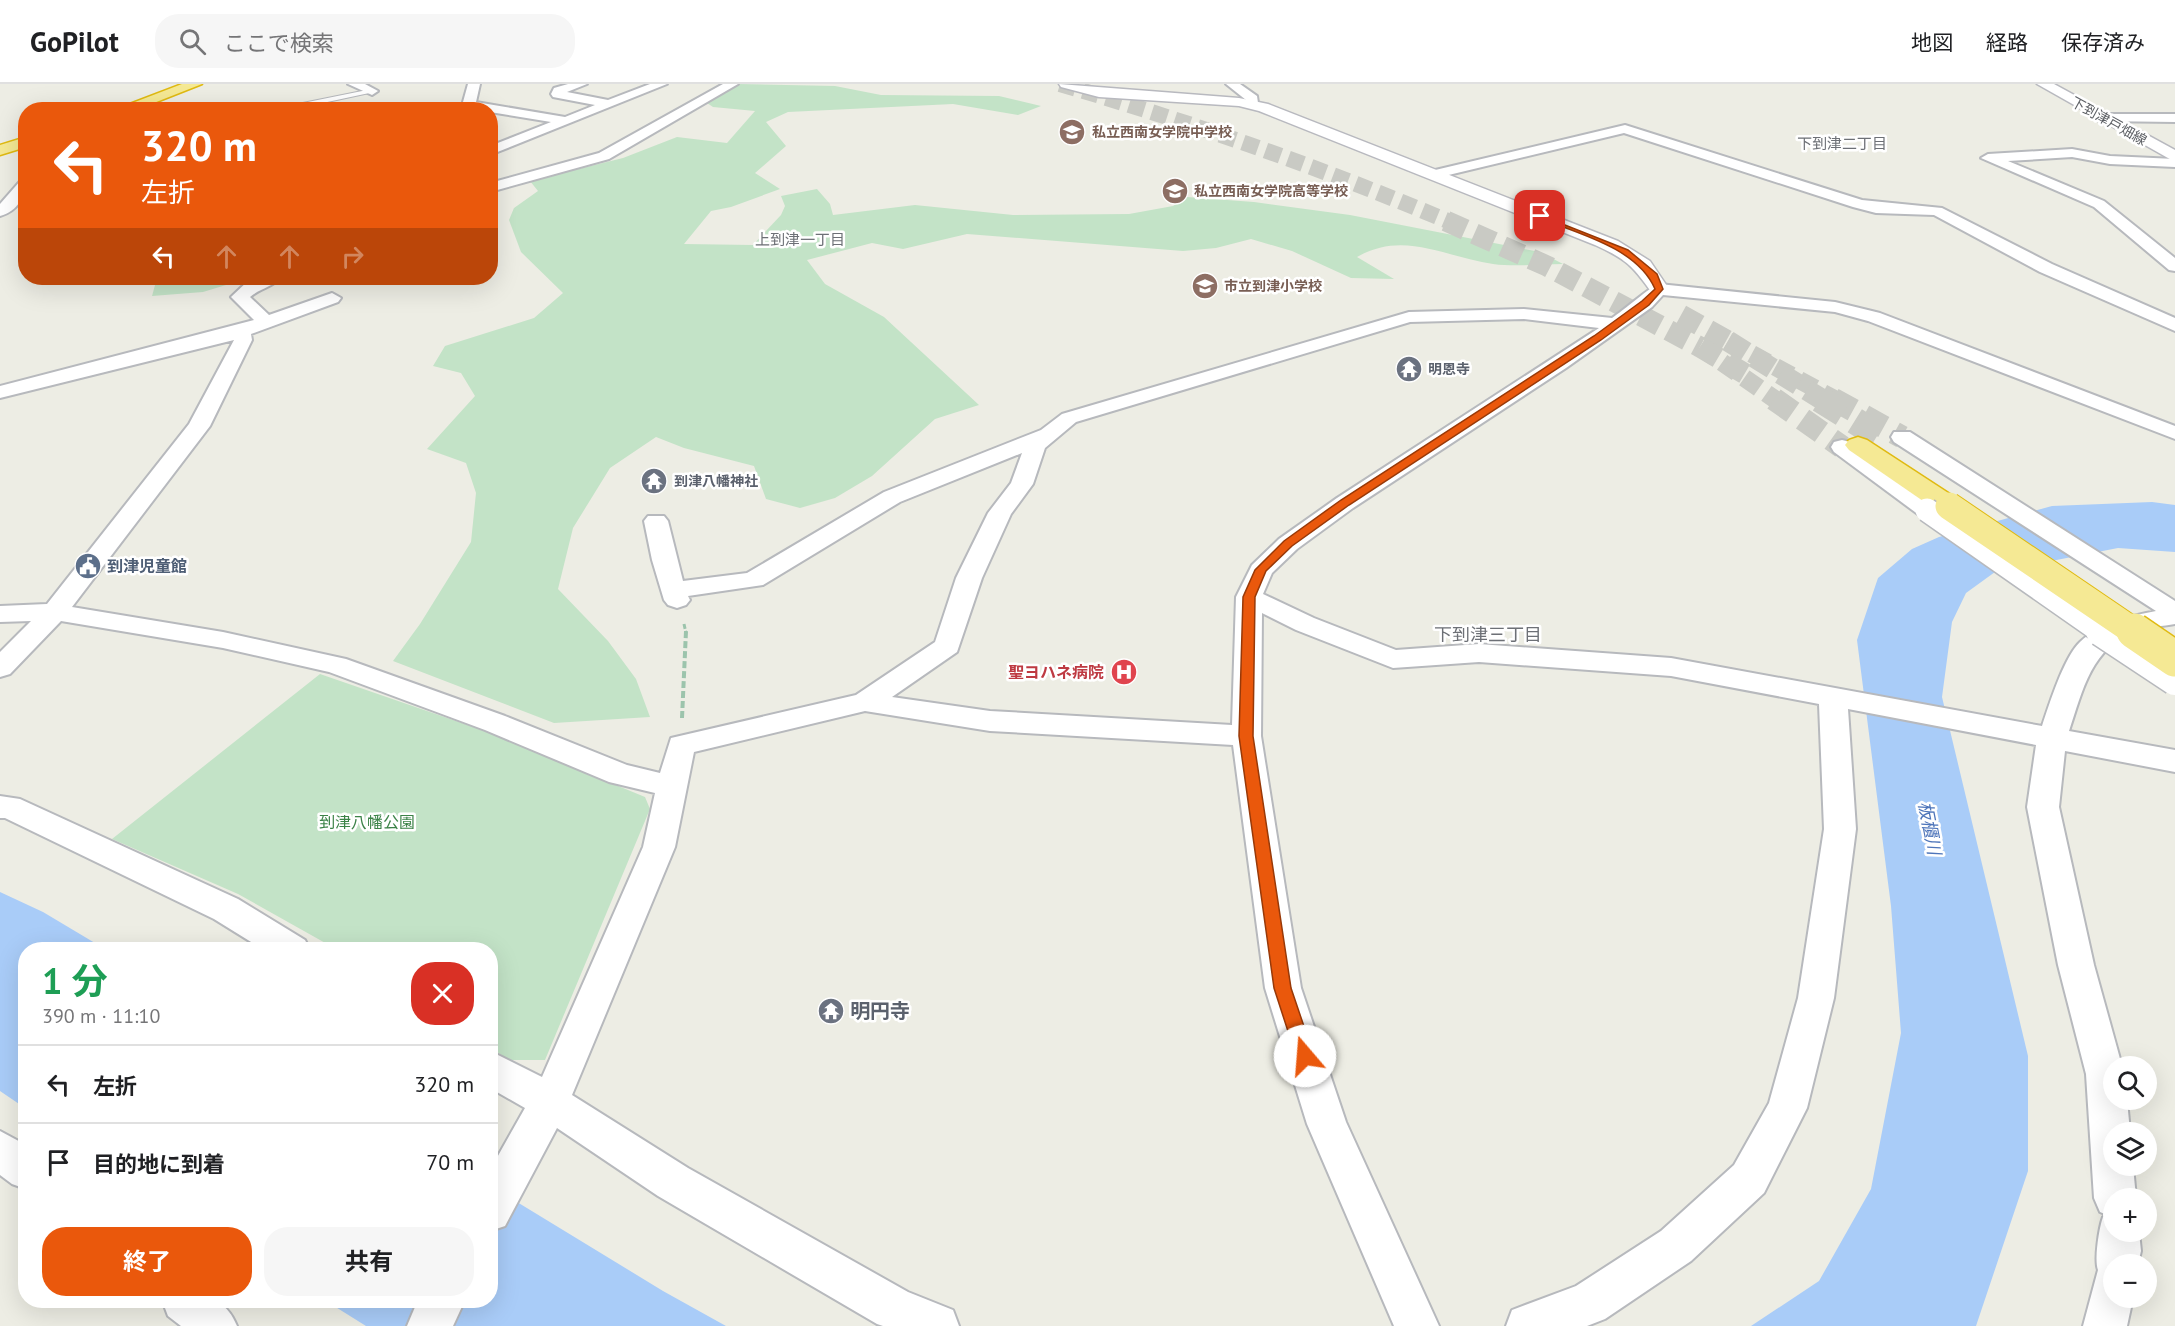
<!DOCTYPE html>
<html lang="ja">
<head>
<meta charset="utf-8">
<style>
	:root { --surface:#fff; --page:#f6f6f6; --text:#202124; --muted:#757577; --line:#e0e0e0; --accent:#ea580c }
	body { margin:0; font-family:"PT Sans","Noto Sans JP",sans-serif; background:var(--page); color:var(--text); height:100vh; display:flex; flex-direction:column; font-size:22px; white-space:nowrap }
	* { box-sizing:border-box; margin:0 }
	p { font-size:20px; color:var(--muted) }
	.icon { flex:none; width:33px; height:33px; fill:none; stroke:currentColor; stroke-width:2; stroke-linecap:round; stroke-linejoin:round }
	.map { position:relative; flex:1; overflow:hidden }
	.drawer { position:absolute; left:18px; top:858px; width:480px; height:366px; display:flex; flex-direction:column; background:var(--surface); border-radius:24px; box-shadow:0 6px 24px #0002 }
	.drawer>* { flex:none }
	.hud { position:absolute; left:18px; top:18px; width:480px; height:183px; border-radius:24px; box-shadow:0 6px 24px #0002; background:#ea580c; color:#fff; overflow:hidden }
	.fabs { position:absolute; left:2103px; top:972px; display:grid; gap:12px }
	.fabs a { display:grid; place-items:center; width:54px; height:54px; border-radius:50%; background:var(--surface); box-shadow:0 6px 24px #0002; font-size:30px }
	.pin { position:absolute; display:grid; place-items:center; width:51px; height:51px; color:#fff; margin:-26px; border-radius:12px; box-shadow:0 3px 9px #0006 }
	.me { position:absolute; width:66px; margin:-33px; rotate:342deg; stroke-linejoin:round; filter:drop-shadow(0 0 4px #0008) }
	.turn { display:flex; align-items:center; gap:21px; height:126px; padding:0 24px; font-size:27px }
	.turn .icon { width:78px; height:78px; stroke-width:2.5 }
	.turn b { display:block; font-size:42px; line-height:51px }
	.lanes { display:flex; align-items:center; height:57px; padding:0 24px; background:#0003; justify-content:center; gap:30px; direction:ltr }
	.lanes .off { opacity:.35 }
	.round { display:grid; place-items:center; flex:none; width:63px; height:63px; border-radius:24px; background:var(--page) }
	.overview { display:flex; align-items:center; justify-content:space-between; height:102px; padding:0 24px }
	h1 { font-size:36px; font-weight:700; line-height:45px; color:#1e9e55 }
	.button { display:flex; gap:12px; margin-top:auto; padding:12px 24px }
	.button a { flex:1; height:69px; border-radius:24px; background:var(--accent); color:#fff; font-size:24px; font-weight:700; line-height:69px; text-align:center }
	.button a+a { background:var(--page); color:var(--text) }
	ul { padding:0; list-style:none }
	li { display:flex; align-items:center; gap:18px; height:78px; padding:0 24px; border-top:2px solid var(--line) }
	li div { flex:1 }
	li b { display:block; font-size:22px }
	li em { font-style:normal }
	header { display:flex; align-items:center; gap:36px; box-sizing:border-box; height:84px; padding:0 30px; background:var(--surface); border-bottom:2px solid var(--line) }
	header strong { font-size:28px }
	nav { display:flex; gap:33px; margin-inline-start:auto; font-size:21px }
	.search { width:420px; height:54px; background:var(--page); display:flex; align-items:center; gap:15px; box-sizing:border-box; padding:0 21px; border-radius:24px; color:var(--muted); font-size:22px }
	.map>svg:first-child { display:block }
	.green { fill:#c3e3c7 }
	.water { fill:#a9ccf8 }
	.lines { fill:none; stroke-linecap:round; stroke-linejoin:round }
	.street-tunnel-far1 { stroke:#c9cac4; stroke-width:18; stroke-dasharray:18 9; stroke-linecap:butt }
	.street-tunnel { stroke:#c9cac4; stroke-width:23; stroke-dasharray:23 12; stroke-linecap:butt }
	.secondary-tunnel-far1 { stroke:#c9cac4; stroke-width:16; stroke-dasharray:16 8; stroke-linecap:butt }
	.secondary-tunnel { stroke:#c9cac4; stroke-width:21; stroke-dasharray:21 10; stroke-linecap:butt }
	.highway-tunnel-far1 { stroke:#c9cac4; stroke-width:21; stroke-dasharray:21 10; stroke-linecap:butt }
	.highway-tunnel { stroke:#c9cac4; stroke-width:27; stroke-dasharray:27 14; stroke-linecap:butt }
	.lane-casing { stroke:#b7b9bd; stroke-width:2 }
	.street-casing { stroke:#b7b9bd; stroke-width:4 }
	.secondary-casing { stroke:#b8b9bf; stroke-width:3 }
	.highway-casing { stroke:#e0ba11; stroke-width:3 }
	.path-far1 { stroke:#9cc4ac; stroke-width:3; stroke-dasharray:5 2; stroke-linecap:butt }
	.path { stroke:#9cc4ac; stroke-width:4; stroke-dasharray:7 3; stroke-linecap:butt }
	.lane { fill:#fff; fill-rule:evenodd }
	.street { fill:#fff; fill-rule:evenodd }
	.secondary { fill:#fff; fill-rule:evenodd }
	.highway { fill:#f5e994; fill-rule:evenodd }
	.street-bridge-far1-casing { stroke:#b7b9bd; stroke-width:26; stroke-linecap:butt }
	.street-bridge-casing { stroke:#b7b9bd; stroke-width:33; stroke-linecap:butt }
	.highway-bridge-far1-casing { stroke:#e0ba11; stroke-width:29; stroke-linecap:butt }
	.highway-bridge-casing { stroke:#e0ba11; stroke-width:38; stroke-linecap:butt }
	.street-bridge-far1 { stroke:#fff; stroke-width:23 }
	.street-bridge { stroke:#fff; stroke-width:30 }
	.highway-bridge-far1 { stroke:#f5e994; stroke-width:27 }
	.highway-bridge { stroke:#f5e994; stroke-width:35 }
	.route { fill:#ea580c; stroke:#983908; stroke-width:1.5 }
	.labels { text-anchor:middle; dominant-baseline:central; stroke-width:5; stroke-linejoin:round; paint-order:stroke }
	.far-street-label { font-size:14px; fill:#5c5f64; stroke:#fff }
	.far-education-label { font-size:14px; font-weight:bold; fill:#785e54; stroke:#fff; text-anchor:start }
	.far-worship-label { font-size:14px; font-weight:bold; fill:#5b616d; stroke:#fff; text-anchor:start }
	.far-neighbourhood-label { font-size:15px; fill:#6d7076; stroke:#fff }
	.service-label { font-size:16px; font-weight:bold; fill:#4e5e75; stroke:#fff; text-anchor:start }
	.health-label { font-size:16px; font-weight:bold; fill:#be3a42; stroke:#fff; text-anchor:end }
	.park-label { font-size:16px; fill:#3c8348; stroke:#fff }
	.neighbourhood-label { font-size:18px; fill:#6d7076; stroke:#fff }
	.water-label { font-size:18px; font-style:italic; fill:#4e75ba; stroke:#fff }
	.near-worship-label { font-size:20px; font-weight:bold; fill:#5b616d; stroke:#fff; text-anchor:start }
</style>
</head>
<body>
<header>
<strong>GoPilot</strong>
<div class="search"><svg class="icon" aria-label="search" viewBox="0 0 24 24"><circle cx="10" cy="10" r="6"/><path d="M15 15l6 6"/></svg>ここで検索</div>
<nav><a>地図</a><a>経路</a><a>保存済み</a></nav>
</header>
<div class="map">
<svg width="2175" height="1242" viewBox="0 0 2175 1242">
	<rect width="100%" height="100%" fill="#edede4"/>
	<g class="green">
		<path d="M738,0L835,2L881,11L999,12L1041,22L1018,31L953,20L788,28L766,38L786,62L755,89L780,105L731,123L711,127L684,160L753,161L781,131L785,122L781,112L817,105L830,120L833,131L915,121L1013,131L1129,130L1173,122L1187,113L1254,118L1350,131L1540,168L1563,180C1540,180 1515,183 1493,180C1444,173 1404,146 1357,173L1394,195L1351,194L1292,167L1251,155L1216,164L1183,167L967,150L903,165L872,159L807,176L825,200L884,233L979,321L935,335L872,392L835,414L800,424L766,415L754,382L684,364L656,353L610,384L573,444L558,505L608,557L636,595L650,633L554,639L393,577L420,540L471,458L476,409L466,379L427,365L475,312L461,289L433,282L445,262L534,234L563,209L521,168L509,136L514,124L538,107L530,97L623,74L677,53L727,59L755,27L713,23L707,19Z"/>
		<path d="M148,194H249L203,208L152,212L157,194Z"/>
		<path d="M320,590L482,646L645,713L650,725L545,976H509L491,964L490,866L336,865L238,810L112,755Z"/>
	</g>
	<g class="water">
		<path d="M2152,418L2175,421V468L2118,464L1995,488L1966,509L1952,538L1942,613L2028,972V1087L1976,1242H1751L1819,1197L1871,1105L1901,949L1891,822L1857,556L1878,494L1912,465L1939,453L2052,422Z"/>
		<path d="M0,808L43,828L105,865L26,866L25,1024L0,1007Z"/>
		<path d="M491,1102L663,1207L726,1242H366L326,1217L490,1216Z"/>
	</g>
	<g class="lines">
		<g class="street-tunnel-far1">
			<path d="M1728,257L1836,316"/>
			<path d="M1700,263L1776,316"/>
		</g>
		<g class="street-tunnel">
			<path d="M1774,315L1842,363"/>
			<path d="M1833,315L1902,353"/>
		</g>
		<path class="secondary-tunnel-far1" d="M1060,0C1193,39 1322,84 1450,138"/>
		<g class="secondary-tunnel">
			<path d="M1446,137L1547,182L1700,263"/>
			<path d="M1681,231L1728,257"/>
		</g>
		<g class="highway-tunnel-far1">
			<path d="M1728,257L1823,316"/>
			<path d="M1700,263L1747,291"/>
		</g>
		<path class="highway-tunnel" d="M1820,315L1889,358"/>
		<defs>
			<path id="lane" d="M372,5L374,8L290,26H284L283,23Z"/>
			<g id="street">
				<path d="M348,0H365L378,7L372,11Z"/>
				<path d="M468,0H480L476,18L565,33L595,21L553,13L551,10L554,4L568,0H587L567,8L608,16L650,0H667L490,71V62L551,38L490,28V26L468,24L463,18Z"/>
				<path d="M723,0H738L609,75L490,108V99L599,69Z"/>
				<path d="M1226,0H1240L1257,12L1258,19L1256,22H1248L1246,16Z"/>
				<path d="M2104,30H2175V38L2099,37L2098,34Z"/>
				<path d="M1625,41L1862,116L1942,124L2052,180L2175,234V247L2040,188L1934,131L1876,129L1853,123L1624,49L1436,94L1429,90L1431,87Z"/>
				<path d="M2072,65L2110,72L2175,75V83L2110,80L2072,73L2008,77L2104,117L2175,174V187L2169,186L2094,123L1981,74L1988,70Z"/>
				<path d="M26,95C26,112 18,127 0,132V120L21,96Z"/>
				<path d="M257,194H281C274,202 259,205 250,213L269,231L332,209L341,214L338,218L251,250L252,256L210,342L72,523L223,548L346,575L505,632L627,681L660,689L671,654L856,611L935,558L956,494L988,429L1011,399L1022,369L900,418L763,501L688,512L690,516L686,521L677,524L668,521L664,516L652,476L644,437L648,432H664L668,437L683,497L747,489L884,408L1041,346L1062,330L1409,228L1524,225L1612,234C1623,227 1651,202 1659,200L1835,218L1880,229L2175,342V355L1868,237L1835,228L1663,211L1652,223L1566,284L1353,424L1297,465L1272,489L1263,510L1314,534L1396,566L1479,560L1671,574L2042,642C2049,621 2064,573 2080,558C2100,539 2130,532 2156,527L1894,358L1891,353L1894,348H1910L2175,517V540C2163,542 2149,543 2138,547C2091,562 2083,606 2069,647L2175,666V688L2065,667L2059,723L2094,881L2122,982H2114V1016H2127L2130,1048H2114V1082H2133L2136,1114H2114V1148H2139L2141,1167L2138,1180H2114V1214H2133L2127,1242H2083L2098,1186C2094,1176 2099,1144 2103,1133L2107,1131L2100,1128L2094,1114L2086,990L2058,881L2027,723L2036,661L1848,625L1856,745L1834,914L1807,1024L1764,1109L1691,1177L1605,1235L1587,1242H1506L1512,1226L1576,1202L1661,1147L1734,1081L1769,1019L1798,914L1824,745L1819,620L1671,592L1479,578L1393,584L1296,546L1262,529L1261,652L1301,904L1346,1038L1439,1242H1394L1307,1040L1265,904L1233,661L990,647L865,627L694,668L675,763L572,1011L688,1084L908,1208L953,1226L959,1242H883L877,1240L658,1112L557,1044L505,1142L490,1147V1086L525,1024L490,1004V967L542,993L643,763L655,709L609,698L485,646L329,588L223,564L61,537L10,590L0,593V568L31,537L0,538V522L47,520L189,340L234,256L0,314V302L254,236L231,213L249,196ZM1524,235L1599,244L1337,414L1279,455L1252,481L1236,513L1232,641L990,627L892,613L957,568L982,494L1011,430L1033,400L1045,364L1076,338L1410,238Z"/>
				<path d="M1842,356L1850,358L1935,421L1939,426L1935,431H1919L1834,368L1831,363L1834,358Z"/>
				<path d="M0,712L20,715L238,815L305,856L310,866H264L214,835L5,734H0Z"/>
				<path d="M0,1047L26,1061V1105L12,1100L0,1091Z"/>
				<path d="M162,1216C196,1216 222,1205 237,1242H181L168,1232Z"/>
				<path d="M418,1216H465L453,1242H407Z"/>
			</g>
			<g id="secondary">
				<path d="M1059,0L1239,14L1268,20L1618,157L1650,177L1669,205L1666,209H1652C1633,182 1626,175 1595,161L1259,27L1239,22L1099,13L1061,3Z"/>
				<path d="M2037,0H2054L2175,66V78Z"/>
			</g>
			<g id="highway">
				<path d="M182,0H202L136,26H114Z"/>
				<path d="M26,53V63L0,71V61Z"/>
				<path d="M1858,353L1867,356L1959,416L1962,422L1959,428L1949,430L1939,428L1849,366L1845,361L1849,356Z"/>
			</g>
		</defs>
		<use href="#lane" class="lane-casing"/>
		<use href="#street" class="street-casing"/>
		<use href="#secondary" class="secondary-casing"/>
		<use href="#highway" class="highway-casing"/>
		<path class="path-far1" d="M684,540L686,549"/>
		<path class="path" d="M682,634L686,547"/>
		<use href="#lane" class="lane"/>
		<use href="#street" class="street"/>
		<use href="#secondary" class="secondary"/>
		<use href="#highway" class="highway"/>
		<defs>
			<path id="street-bridge-far1" d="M1927,426L2103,549"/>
			<path id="street-bridge" d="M2101,547L2175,596"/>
			<path id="highway-bridge-far1" d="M1949,422L2136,549"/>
			<path id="highway-bridge" d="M2134,547L2175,575"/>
		</defs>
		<use href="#street-bridge-far1" class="street-bridge-far1-casing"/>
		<use href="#street-bridge" class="street-bridge-casing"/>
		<use href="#highway-bridge-far1" class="highway-bridge-far1-casing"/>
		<use href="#highway-bridge" class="highway-bridge-casing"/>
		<use href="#street-bridge-far1" class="street-bridge-far1"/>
		<use href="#street-bridge" class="street-bridge"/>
		<use href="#highway-bridge-far1" class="highway-bridge-far1"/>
		<use href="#highway-bridge" class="highway-bridge"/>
	</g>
	<path class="route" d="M1537,130L1628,166L1657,190L1663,205L1649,221L1601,256L1349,421L1292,462L1266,487L1255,513L1253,652L1291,904L1314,972L1311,978L1305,980L1298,978L1296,972L1274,904L1239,652L1243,513L1255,486L1284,457L1341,416L1594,252L1642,217L1655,205C1637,163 1576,149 1537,133Z"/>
	<defs>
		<symbol id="school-disc" viewBox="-11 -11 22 22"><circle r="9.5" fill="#8d6e63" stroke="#fff"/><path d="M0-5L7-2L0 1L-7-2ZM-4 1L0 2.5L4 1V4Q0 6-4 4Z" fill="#fff"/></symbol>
		<symbol id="temple-disc" viewBox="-11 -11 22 22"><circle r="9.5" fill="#6b7280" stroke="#fff"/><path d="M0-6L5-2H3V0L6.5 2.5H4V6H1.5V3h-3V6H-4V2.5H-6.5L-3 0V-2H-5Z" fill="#fff"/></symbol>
		<symbol id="civic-disc" viewBox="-11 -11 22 22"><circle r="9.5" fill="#5c6f8a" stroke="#fff"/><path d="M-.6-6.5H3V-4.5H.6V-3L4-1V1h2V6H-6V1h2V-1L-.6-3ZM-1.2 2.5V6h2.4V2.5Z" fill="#fff"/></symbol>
		<symbol id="hospital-disc" viewBox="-11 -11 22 22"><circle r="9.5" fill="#e0444e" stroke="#fff"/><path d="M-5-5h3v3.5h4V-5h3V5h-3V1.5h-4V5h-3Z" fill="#fff"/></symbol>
	</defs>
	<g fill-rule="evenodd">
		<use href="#school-disc" x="1057" y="33" width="30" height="30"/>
		<use href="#school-disc" x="1160" y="92" width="30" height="30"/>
		<use href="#school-disc" x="1190" y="187" width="30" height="30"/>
		<use href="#temple-disc" x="1394" y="270" width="30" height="30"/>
		<use href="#temple-disc" x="639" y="382" width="30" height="30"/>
		<use href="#civic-disc" x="73" y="467" width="30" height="30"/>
		<use href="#hospital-disc" x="1109" y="573" width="30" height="30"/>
		<use href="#temple-disc" x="816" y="912" width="30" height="30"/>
	</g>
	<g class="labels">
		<g class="far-street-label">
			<text transform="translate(2109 37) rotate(29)">下到津戸畑線</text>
		</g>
		<g class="far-education-label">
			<text x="1092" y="48">私立西南女学院中学校</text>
			<text x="1194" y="107">私立西南女学院高等学校</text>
			<text x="1224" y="202">市立到津小学校</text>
		</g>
		<g class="far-worship-label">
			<text x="1428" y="285">明恩寺</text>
			<text x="674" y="397">到津八幡神社</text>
		</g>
		<g class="far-neighbourhood-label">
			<text x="1842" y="59">下到津二丁目</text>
			<text x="800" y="155">上到津一丁目</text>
		</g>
		<g class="service-label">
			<text x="107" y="482">到津児童館</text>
		</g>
		<g class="health-label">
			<text x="1104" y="588">聖ヨハネ病院</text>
		</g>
		<g class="park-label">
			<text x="367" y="738">到津八幡公園</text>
		</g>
		<g class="neighbourhood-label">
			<text x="1488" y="550">下到津三丁目</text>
		</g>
		<g class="water-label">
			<text transform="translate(1930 744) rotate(79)">板櫃川</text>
		</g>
		<g class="near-worship-label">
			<text x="850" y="927">明円寺</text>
		</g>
	</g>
</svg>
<div class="fabs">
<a><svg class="icon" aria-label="search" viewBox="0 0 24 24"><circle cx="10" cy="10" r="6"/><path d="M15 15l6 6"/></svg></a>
<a><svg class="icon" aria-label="layers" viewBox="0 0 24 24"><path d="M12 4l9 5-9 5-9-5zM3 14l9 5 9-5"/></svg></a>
<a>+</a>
<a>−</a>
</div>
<div class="pin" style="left:1540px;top:132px;background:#d93025"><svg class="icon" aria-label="arrive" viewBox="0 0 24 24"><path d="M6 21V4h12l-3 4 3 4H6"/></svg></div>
<svg class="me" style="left:1305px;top:972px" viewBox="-20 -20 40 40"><circle r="19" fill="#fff"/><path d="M0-13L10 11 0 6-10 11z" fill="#ea580c"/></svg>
<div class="hud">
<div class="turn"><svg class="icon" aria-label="left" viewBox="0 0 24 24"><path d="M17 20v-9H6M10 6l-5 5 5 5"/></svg><div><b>320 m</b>左折</div></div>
<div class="lanes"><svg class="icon" aria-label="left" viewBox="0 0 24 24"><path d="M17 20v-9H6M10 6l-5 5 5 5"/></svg><svg class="icon off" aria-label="ahead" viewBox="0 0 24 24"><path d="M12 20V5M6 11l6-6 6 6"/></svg><svg class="icon off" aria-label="ahead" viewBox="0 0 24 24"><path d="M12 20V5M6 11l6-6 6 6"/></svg><svg class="icon off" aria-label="right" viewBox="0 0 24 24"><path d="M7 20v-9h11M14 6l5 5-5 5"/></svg></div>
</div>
<section class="drawer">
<div class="overview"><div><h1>1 分</h1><p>390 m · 11:10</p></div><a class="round" style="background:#d93025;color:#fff"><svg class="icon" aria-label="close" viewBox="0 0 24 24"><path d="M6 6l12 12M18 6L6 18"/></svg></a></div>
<ul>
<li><svg class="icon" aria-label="left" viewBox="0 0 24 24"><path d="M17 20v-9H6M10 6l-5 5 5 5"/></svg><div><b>左折</b></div><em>320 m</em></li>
<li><svg class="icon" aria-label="arrive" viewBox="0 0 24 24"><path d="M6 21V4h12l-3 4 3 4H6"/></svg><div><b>目的地に到着</b></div><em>70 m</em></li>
</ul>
<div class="button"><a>終了</a><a>共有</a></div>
</section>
</div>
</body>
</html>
